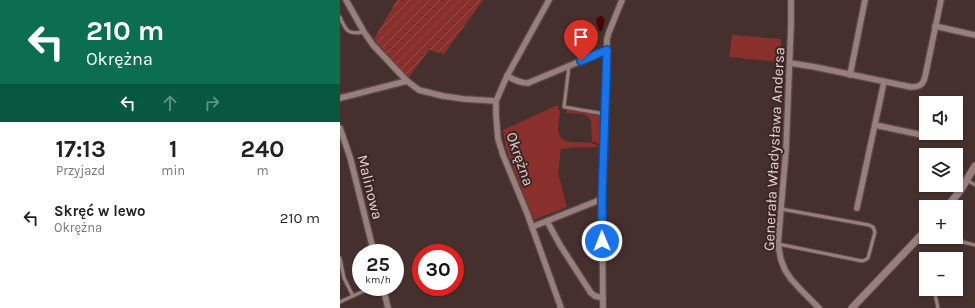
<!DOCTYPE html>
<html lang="pl">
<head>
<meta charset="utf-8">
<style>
	:root { --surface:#fff; --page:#f6f6f6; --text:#222; --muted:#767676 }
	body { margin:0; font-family:Karla,sans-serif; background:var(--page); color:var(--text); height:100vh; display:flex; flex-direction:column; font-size:15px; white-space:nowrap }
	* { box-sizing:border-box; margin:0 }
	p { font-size:13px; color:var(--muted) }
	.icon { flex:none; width:22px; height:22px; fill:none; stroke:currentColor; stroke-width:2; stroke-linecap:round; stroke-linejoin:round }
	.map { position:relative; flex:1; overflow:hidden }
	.details { display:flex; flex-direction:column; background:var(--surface); width:340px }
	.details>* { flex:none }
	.hud { background:#0b6e4f; color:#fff; overflow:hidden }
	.buttons { position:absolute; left:579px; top:96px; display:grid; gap:8px }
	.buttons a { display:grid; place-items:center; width:44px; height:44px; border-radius:0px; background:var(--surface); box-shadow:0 1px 3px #0004; font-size:20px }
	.speed { position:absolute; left:12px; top:244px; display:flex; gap:8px; font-size:20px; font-weight:700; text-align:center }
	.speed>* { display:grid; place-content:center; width:52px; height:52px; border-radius:50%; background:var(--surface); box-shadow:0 1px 3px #0004; line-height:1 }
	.speed small { font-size:10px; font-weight:400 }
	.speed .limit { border:6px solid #d22; background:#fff; color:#111 }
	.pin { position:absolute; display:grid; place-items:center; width:34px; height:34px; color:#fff; margin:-41px -17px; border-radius:50% 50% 50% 0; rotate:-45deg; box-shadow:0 0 4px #0007 }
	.pin .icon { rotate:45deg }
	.me { position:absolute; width:44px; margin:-22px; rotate:359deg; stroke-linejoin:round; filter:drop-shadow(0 0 3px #0008) }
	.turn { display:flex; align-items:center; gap:14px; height:84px; padding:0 20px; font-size:18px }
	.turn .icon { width:52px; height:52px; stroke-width:2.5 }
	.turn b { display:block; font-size:28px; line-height:34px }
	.lanes { display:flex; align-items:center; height:38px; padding:0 20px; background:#0003; justify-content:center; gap:20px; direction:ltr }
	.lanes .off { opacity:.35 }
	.eta { display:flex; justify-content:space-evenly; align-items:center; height:68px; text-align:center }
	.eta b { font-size:24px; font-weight:700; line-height:28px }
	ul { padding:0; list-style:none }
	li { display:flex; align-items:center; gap:12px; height:56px; padding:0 20px }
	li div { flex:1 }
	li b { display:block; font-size:15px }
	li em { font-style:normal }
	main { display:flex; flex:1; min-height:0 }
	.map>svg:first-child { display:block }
	.green { fill:#89302c }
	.garden { fill:url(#garden-furrows) }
	.water { fill:url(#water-ripples) }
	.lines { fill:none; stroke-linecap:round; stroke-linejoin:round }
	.service-casing { stroke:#5e4c4a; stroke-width:5 }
	.minor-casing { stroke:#5e4c4a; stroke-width:8 }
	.tertiary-casing { stroke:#5e4c4a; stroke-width:9 }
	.service { stroke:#997f7c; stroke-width:3 }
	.minor { stroke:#997f7c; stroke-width:5.5 }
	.tertiary { stroke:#997f7c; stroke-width:7 }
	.route-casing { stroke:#114b97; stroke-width:10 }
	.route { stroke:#1a73e8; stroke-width:7 }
	.labels { text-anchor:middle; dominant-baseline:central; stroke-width:4; stroke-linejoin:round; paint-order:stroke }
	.street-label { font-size:15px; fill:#e1d3d1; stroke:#3b2624 }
</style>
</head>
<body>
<main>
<section class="details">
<div class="hud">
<div class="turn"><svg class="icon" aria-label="left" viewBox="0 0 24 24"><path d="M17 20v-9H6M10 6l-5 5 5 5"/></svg><div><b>210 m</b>Okrężna</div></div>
<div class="lanes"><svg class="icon" aria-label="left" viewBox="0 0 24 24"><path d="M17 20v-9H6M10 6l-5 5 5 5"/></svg><svg class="icon off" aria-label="ahead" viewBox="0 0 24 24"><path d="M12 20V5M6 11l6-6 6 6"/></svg><svg class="icon off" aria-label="right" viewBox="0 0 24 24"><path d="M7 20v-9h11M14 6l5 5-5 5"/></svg></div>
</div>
<div class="eta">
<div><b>17:13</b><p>Przyjazd</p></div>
<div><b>1</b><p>min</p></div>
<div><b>240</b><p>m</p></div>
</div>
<ul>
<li><svg class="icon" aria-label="left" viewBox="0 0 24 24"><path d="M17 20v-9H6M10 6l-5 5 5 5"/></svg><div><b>Skręć w lewo</b><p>Okrężna</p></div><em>210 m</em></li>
</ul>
</section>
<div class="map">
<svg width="635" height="308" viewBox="0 0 635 308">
	<defs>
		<pattern id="garden-furrows" width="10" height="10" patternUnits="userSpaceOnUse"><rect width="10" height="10" fill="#89302c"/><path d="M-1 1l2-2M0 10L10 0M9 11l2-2" fill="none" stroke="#994d4a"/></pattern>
		<pattern id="water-ripples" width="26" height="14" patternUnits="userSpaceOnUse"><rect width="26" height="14" fill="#480507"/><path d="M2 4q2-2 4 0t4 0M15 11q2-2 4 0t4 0" fill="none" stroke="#62292a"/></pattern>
	</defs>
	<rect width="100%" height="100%" fill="#46302d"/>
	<g class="green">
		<path d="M392,35L441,39L440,62L389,57Z"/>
		<path d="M218,105V110H220C220,116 218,123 218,129C220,148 240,140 250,143C253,143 256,145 259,147H239L221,149L218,173L227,207L194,220L175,173L166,148L163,130Z"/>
		<path d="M226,110L261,115L259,144L252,141L251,121L249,117L243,114L226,113Z"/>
	</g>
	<path class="garden" d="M57,0H143L104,54L89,50L68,78L34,39Z"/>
	<path class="water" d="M260,16H263L265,20L262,31H259L256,21L257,18Z"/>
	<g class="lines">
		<defs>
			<g id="service">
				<path d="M0,17C6,31 8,35 23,32"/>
				<path d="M229,66L224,107L265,114"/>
				<path d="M627,180L635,185"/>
				<path d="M607,237L611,239L635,245"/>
				<path d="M438,244L522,261L525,260L528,258L535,232L533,227L529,225L441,209"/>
				<path d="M0,258L4,278L13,296"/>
				<path d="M595,294L598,308"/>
				<path d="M0,302L26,290L35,287"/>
			</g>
			<g id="minor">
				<path d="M6,0L24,32L33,45L67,81L79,90L103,96L124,99L156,101"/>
				<path d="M209,0L167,76L156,101V115L158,139L163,155L187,213L221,308"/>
				<path d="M451,0V25L446,150L438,244L441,260L445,270L451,279L461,290L479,308"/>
				<path d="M595,26L635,35"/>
				<path d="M450,63L475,67L571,87C579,87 583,85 585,77L601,0"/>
				<path d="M510,75L525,0"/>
				<path d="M167,76C175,80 180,83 188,83L267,50"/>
				<path d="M0,98L67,81"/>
				<path d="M535,125L587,136"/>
				<path d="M0,128L10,157L34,253"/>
				<path d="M517,208L544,82"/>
				<path d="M207,221L220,245L251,293L255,296L263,298"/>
				<path d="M192,227L262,199"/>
				<path d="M43,287L48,308"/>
				<path d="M263,308L262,199L267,39L269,32L282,0"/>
			</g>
			<g id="tertiary">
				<path d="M607,207L620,191L635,166"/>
				<path d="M512,308L586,230"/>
			</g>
		</defs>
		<use href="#service" class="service-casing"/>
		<use href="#minor" class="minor-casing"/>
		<use href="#tertiary" class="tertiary-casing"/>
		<use href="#service" class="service"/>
		<use href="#minor" class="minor"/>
		<use href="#tertiary" class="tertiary"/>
	</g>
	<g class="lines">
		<defs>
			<path id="route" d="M241,61L267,50L262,199V241"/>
		</defs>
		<use href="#route" class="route-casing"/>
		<use href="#route" class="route"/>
	</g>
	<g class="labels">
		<g class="street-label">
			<text transform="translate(434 149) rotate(-87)">Generała Władysława Andersa</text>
			<text transform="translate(180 159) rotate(71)">Okrężna</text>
			<text transform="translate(30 187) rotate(76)">Malinowa</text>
		</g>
	</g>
</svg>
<div class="buttons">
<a><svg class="icon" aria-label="sound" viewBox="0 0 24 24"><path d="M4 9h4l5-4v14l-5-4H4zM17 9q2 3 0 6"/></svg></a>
<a><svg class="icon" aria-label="layers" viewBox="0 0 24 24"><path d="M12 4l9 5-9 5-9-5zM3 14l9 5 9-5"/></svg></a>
<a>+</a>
<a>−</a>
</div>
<div class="speed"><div>25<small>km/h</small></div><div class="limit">30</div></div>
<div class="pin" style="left:241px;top:61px;background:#d93025"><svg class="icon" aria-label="arrive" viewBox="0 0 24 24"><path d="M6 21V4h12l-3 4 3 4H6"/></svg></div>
<svg class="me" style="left:262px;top:241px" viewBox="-20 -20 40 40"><circle r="17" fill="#1a73e8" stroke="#fff" stroke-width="3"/><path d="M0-11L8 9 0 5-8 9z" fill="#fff"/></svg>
</div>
</main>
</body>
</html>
